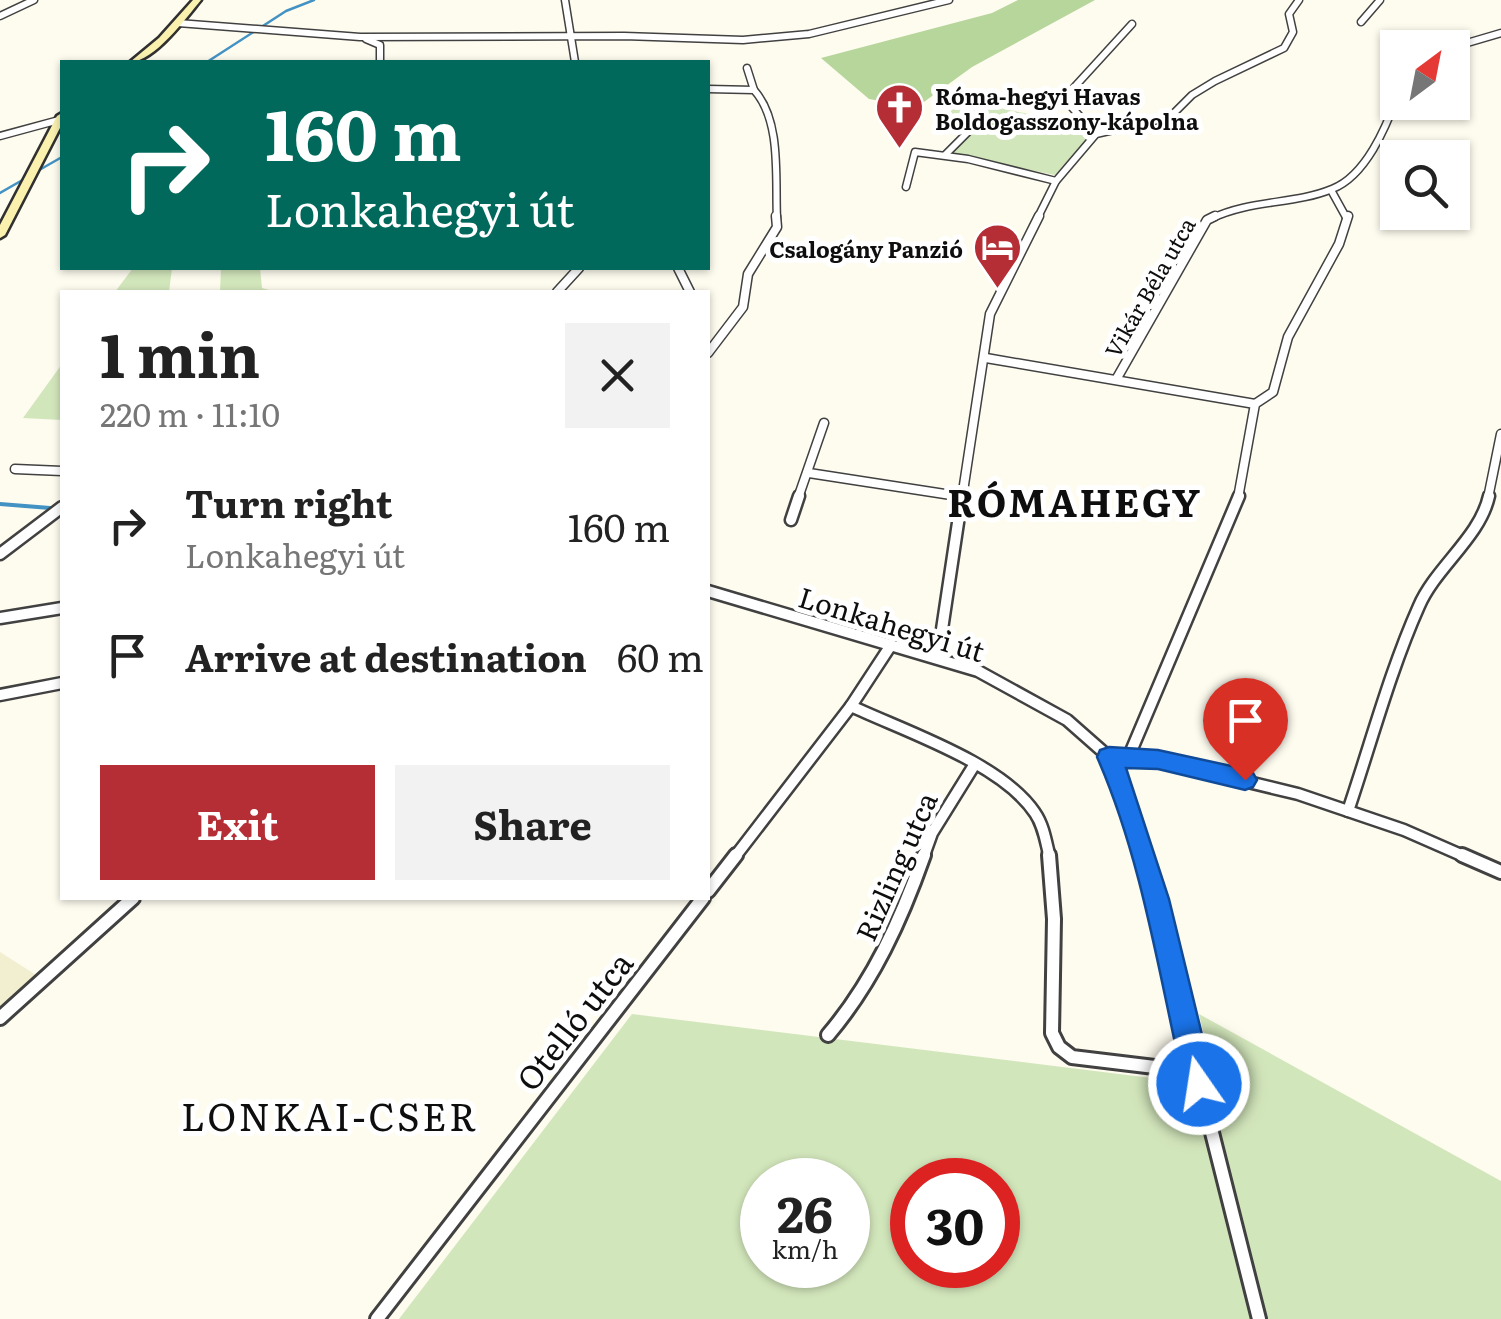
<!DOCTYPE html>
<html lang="en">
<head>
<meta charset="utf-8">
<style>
	:root { --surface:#fff; --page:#f2f2f2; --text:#222; --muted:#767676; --accent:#b52e36 }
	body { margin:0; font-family:Literata,serif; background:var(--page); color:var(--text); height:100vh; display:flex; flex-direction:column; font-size:38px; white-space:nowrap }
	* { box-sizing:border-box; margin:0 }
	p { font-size:32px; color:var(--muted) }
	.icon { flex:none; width:55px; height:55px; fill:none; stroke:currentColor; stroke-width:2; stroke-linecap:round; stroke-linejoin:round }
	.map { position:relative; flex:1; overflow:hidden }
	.details { position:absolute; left:60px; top:290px; width:650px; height:610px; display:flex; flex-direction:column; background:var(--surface); border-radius:0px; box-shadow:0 2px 8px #0004 }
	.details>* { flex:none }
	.guide { position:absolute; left:60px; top:60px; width:650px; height:210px; border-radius:0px; box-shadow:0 2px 8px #0004; background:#00695c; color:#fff; overflow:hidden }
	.needle { width:65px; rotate:32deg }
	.controls { position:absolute; left:1380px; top:30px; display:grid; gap:20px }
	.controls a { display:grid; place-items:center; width:90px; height:90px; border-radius:0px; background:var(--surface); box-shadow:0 2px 8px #0004; font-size:50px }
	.speed { position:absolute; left:740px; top:1158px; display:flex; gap:20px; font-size:50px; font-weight:700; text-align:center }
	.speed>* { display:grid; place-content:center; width:130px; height:130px; border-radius:50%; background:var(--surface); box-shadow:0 2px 8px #0004; line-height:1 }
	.speed small { font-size:25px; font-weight:400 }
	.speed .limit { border:15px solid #d22; background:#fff; color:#111 }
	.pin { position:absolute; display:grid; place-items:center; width:85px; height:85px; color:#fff; margin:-102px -42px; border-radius:50% 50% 50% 0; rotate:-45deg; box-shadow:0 0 10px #0007 }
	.pin .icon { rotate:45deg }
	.me { position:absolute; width:110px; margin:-55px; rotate:347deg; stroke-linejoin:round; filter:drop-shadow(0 0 8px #0008) }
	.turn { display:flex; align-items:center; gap:35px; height:210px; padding:0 40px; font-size:45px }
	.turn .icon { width:130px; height:130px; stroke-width:2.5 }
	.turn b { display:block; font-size:70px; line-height:85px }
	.round { display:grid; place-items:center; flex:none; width:105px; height:105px; border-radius:0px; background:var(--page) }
	.head { display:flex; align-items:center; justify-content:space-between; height:170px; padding:0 40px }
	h1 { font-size:60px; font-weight:700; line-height:75px }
	.action { display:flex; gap:20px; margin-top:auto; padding:20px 40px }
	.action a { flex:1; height:115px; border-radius:0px; background:var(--accent); color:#fff; font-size:40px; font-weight:700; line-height:115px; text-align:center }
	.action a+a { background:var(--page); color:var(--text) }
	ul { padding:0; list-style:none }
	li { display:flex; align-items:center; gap:30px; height:130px; padding:0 40px }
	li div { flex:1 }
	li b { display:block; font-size:38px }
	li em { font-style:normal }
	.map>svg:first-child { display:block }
	.farmland { fill:#f2efd1 }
	.green { fill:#d2e6bb; fill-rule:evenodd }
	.forest { fill:#b6d69b }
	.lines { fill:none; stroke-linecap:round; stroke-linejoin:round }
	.stream-far1 { stroke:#4392c4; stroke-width:2.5 }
	.stream { stroke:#4392c4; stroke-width:4 }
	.street-far3-casing { stroke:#414141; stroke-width:9 }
	.street-far2-casing { stroke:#414141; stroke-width:11 }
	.street-far1-casing { stroke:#414141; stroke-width:15 }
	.street-casing { stroke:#414141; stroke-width:18 }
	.secondary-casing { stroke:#303030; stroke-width:5 }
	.street-far3 { stroke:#fff; stroke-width:6 }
	.street-far2 { stroke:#fff; stroke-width:8 }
	.street-far1 { stroke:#fff; stroke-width:10 }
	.street { stroke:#fff; stroke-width:12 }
	.secondary { fill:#faf1af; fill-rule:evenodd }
	.route { fill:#1a73e8; stroke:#114b97; stroke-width:2.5 }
	.labels { text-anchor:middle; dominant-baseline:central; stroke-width:10; stroke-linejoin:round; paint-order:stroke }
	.far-poi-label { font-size:22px; font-weight:bold; fill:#0e0e0e; stroke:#fff; text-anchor:start }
	.far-street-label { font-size:22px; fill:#0e0e0e; stroke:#fff }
	.street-label { font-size:28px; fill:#0e0e0e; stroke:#fff }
	.near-street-label { font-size:32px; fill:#0e0e0e; stroke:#fff }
	.district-label { font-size:38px; font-weight:bold; letter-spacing:2.5px; fill:#0e0e0e; stroke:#fff }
	.near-quarter-label { font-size:38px; letter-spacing:2.5px; fill:#0e0e0e; stroke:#fff }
</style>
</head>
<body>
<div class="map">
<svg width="1501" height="1319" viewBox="0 0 1501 1319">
	<rect width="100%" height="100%" fill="#fefbef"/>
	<path class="farmland" d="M0,952L36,975L0,1008Z"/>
	<g class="green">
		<path d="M963,101L1085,125L1092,134L1055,175L949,154L978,126L945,116Z"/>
		<path d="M133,268H172L169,292H115Z"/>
		<path d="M221,268H260L262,288L276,292H220Z"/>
		<path d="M62,364V420L23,418Z"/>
		<path d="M632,1014L1216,1086L1199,1014L1501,1181V1319H399ZM762,1180H848V1265H762ZM912,1180H998V1265H912Z"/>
	</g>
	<path class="forest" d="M1018,0H1095L972,67L917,107L869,99L821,58L992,13Z"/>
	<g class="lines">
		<g class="stream-far1">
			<path d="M207,62L286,11L314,0"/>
			<path d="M34,173L62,157"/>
			<path d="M0,193L26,178"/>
		</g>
		<path class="stream" d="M0,504L50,508"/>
		<defs>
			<g id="street-far3">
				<path d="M565,0L575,62"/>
				<path d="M0,16L34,0"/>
				<path d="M1361,22L1380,0"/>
				<path d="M178,23L360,37L624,36L743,40L809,34L949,0"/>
				<path d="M366,39L380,45V62"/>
				<path d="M1450,48L1501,33"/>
				<path d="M747,68L754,90"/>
				<path d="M708,89L754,90C782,121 775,179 777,219"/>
				<path d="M1096,134L1066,101L1068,94L1132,24"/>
				<path d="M0,136L59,120"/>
				<path d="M945,155L973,127"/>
				<path d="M906,187L915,152L968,159L1056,181"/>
				<path d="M1331,190L1347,219"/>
				<path d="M1037,219L1056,181L1096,134L1170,117L1192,95L1215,81L1284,48L1293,32L1289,14L1299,0"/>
				<path d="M1210,219C1252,199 1293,205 1332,189C1366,176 1386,127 1398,95"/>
			</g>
			<g id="street-far2">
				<path d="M678,268L690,292"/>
				<path d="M557,292L579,268"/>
				<path d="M708,353L743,307L748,274L777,227L776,216"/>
				<path d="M986,358L1255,404"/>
				<path d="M1117,378L1207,220L1215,216"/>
				<path d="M15,469L62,471"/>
				<path d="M809,473L964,497"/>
				<path d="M798,498L824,423"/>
				<path d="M962,498L990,314L1039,216"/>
				<path d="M1238,498L1255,404L1273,392L1288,337L1339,244L1348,216"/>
				<path d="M1488,498L1501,434"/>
			</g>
			<g id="street-far1">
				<path d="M956,496L964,497"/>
				<path d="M791,520L799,496"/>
				<path d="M0,554L62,507"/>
				<path d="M708,591L978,671L1067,720L1109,757L1157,760L1298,794L1404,830L1468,858"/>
				<path d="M0,618L62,608"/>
				<path d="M938,656L962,496"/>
				<path d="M0,695L62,683"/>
				<path d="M851,706C904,731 1002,763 1035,813C1044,826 1046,843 1050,858"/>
				<path d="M1129,756L1239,496"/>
				<path d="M1109,757L1123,788L1143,858"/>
				<path d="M1348,811C1371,743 1390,671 1419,606C1436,567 1480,537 1489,496"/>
				<path d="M734,858L851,706L891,645"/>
				<path d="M923,858L932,833L973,767"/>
			</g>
			<g id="street">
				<path d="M1049,855L1054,919L1052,1033L1059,1047L1072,1057L1196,1072"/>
				<path d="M1142,855L1259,1319"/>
				<path d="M1462,855L1501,872"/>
				<path d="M708,891L736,855"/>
				<path d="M0,1018L133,898"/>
				<path d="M828,1035C873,982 901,920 924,855"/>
				<path d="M377,1319L703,898"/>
			</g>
			<g id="secondary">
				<path d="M193,0H201C186,18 154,62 130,62L159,38Z"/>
				<path d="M62,113V124L5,235L0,238V225L57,116Z"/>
			</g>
		</defs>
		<use href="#street-far3" class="street-far3-casing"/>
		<use href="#street-far2" class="street-far2-casing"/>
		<use href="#street-far1" class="street-far1-casing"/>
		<use href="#street" class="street-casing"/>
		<use href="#secondary" class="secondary-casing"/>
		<use href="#street-far3" class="street-far3"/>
		<use href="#street-far2" class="street-far2"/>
		<use href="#street-far1" class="street-far1"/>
		<use href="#street" class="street"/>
		<use href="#secondary" class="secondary"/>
	</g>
	<path class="route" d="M1109,747L1158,750L1245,769L1253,773L1257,780L1253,787L1245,790L1158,769L1126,768L1169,899L1214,1084L1209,1094L1199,1099L1188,1094L1184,1084C1159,975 1142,859 1097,757L1100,750Z"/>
	<defs>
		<symbol id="church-pin" viewBox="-11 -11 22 30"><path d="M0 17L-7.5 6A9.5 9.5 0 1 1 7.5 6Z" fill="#b52e36" stroke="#fff"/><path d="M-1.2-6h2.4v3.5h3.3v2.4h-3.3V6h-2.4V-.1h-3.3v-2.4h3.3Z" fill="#fff"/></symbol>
		<symbol id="hotel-pin" viewBox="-11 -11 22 30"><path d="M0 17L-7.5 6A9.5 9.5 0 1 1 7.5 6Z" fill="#b52e36" stroke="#fff"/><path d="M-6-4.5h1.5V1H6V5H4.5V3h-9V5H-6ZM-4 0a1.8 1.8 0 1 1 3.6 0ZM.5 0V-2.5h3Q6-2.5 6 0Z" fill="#fff"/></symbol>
	</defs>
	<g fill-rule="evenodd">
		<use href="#church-pin" x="872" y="80" width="55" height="75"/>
		<use href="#hotel-pin" x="970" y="220" width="55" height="75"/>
	</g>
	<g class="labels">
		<g class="far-poi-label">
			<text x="935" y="95">Róma-hegyi Havas<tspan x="935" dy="25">Boldogasszony-kápolna</tspan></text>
			<text x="963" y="248" text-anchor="end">Csalogány Panzió</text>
		</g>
		<g class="far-street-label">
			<text transform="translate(1149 287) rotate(-60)">Vikár Béla utca</text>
		</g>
		<g class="street-label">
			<text transform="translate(892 623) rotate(17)">Lonkahegyi út</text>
			<text transform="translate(895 866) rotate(-66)">Rizling utca</text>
		</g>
		<g class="near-street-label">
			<text transform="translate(573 1020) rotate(-52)">Otelló utca</text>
		</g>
		<g class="district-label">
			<text x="1075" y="500">RÓMAHEGY</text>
		</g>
		<g class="near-quarter-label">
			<text x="330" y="1114">LONKAI-CSER</text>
		</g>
	</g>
</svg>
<div class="controls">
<a><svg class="needle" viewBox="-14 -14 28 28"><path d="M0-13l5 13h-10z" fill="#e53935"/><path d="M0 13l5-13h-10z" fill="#767676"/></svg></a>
<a><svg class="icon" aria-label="search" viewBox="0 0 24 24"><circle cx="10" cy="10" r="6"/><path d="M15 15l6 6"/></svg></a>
</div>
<div class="speed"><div>26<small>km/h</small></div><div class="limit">30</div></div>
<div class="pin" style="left:1245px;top:780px;background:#d93025"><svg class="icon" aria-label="arrive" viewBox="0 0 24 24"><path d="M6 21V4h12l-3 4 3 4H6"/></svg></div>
<svg class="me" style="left:1199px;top:1084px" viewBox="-20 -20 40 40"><circle r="17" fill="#1a73e8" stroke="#fff" stroke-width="3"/><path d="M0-11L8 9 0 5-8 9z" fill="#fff"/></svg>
<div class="guide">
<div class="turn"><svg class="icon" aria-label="right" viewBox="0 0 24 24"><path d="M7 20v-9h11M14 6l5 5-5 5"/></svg><div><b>160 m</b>Lonkahegyi út</div></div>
</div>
<section class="details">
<div class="head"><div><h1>1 min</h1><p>220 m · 11:10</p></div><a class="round"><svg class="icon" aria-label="close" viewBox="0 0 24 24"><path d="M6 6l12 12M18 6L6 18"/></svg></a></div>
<ul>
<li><svg class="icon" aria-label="right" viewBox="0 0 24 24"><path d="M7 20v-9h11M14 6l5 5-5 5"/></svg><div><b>Turn right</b><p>Lonkahegyi út</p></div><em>160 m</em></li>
<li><svg class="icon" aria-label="arrive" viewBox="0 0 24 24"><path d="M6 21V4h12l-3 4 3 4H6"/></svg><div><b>Arrive at destination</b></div><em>60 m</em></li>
</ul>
<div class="action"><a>Exit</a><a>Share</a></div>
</section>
</div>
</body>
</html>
